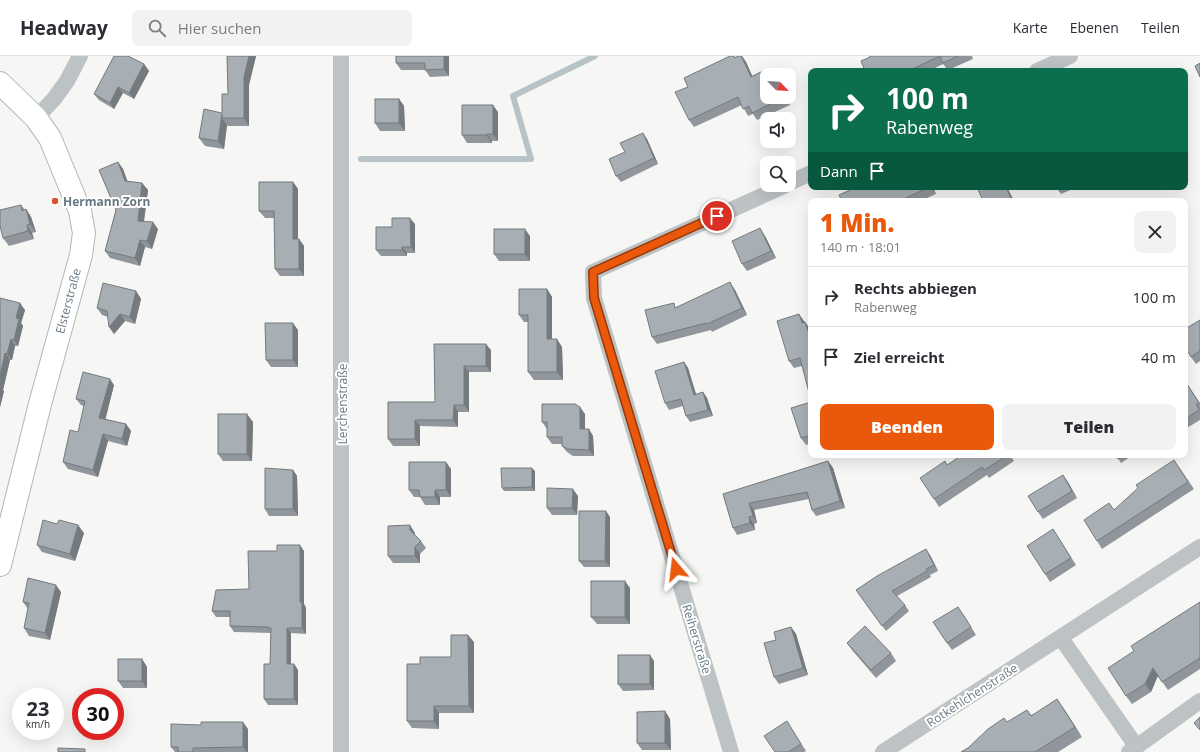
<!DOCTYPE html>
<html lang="de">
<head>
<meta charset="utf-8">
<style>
	:root { --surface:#fff; --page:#f2f2f3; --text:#2b2b33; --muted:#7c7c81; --line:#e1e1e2; --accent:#ea580c }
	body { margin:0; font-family:"Open Sans",sans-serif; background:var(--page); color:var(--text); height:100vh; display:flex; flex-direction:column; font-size:15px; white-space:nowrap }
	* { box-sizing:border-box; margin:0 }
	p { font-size:13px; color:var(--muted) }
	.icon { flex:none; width:22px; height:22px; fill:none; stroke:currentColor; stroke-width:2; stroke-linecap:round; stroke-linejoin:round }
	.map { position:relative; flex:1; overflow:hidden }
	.panel { position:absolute; left:808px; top:142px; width:380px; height:260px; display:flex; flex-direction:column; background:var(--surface); border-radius:8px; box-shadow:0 4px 16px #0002 }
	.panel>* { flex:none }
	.hud { position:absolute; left:808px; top:12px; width:380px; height:122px; border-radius:8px; box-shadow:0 4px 16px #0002; background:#0b6e4f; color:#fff; overflow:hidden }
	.needle { width:26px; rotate:114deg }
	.fabs { position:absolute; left:760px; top:12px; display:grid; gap:8px }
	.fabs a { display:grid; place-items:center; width:36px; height:36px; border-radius:8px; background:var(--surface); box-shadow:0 4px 16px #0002; font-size:20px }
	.speed { position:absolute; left:12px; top:632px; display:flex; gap:8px; font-size:20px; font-weight:700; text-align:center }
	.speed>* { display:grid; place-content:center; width:52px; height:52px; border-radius:50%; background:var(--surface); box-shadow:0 4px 16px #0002; line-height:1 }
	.speed small { font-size:10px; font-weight:400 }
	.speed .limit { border:6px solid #d22; background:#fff; color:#111 }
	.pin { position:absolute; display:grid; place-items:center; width:34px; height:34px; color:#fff; margin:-17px; border:2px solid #fff; border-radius:50%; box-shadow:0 1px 4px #0007 }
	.me { position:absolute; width:44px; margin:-22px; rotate:343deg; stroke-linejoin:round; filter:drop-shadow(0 0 3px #0008) }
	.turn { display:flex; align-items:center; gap:14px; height:84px; padding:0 12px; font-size:18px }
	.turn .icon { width:52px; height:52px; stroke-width:2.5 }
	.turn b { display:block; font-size:28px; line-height:34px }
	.then { display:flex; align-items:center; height:38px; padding:0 12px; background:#0003; gap:8px; font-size:15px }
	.round { display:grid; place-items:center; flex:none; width:42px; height:42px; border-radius:8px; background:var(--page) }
	.head { display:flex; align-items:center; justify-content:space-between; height:68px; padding:0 12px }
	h1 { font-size:24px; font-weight:800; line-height:30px; color:var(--accent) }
	.primary-button { display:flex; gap:8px; margin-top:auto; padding:8px 12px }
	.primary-button a { flex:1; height:46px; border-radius:8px; background:var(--accent); color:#fff; font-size:16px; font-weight:800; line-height:46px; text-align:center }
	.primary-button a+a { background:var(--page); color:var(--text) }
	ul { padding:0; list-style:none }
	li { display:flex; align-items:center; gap:12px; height:60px; padding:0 12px; border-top:1px solid var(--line) }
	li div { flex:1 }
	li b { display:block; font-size:15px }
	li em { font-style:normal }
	header { display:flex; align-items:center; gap:24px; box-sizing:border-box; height:56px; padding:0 20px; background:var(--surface); border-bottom:1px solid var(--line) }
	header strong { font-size:19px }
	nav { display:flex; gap:22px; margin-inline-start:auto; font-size:14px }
	.search { width:280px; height:36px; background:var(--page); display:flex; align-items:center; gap:10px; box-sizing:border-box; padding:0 14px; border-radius:8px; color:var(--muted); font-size:15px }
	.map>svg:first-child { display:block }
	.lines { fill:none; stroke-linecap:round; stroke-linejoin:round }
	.stream { stroke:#b7c3c7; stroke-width:6 }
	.secondary-casing { stroke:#b0b6ba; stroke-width:24 }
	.street { stroke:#bdc2c5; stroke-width:16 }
	.secondary { stroke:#fff; stroke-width:22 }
	.wall { fill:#90969b }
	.shaded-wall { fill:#757a7e }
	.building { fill:#a7afb4; stroke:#757a7e }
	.route-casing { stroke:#983908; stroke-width:10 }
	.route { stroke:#ea580c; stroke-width:7 }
	.poi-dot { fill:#d85232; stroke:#fff; stroke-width:1.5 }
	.labels { text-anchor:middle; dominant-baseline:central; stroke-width:4; stroke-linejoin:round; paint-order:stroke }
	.poi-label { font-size:12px; font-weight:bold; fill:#677883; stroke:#fff; text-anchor:start }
	.street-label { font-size:12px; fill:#677883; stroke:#fff }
</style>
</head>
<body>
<header>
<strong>Headway</strong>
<div class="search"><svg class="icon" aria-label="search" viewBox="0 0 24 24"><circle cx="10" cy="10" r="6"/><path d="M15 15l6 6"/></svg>Hier suchen</div>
<nav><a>Karte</a><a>Ebenen</a><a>Teilen</a></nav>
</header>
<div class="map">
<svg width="1200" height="696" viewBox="0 0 1200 696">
	<rect width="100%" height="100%" fill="#f6f6f4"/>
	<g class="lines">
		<path class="stream" d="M361,103H531L513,40L595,0"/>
		<defs>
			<path id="secondary" d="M0,27L36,62L50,82L80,155L84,177L81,199L40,348L0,509"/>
		</defs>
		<use href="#secondary" class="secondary-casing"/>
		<g class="street">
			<path d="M341,0V696"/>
			<path d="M1037,15L1070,0"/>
			<path d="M36,62L54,43L67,25L80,0"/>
			<path d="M789,127L811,117"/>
			<path d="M1061,582L1136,690"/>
			<path d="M731,696L594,242L593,216L786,129"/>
			<path d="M883,696L1200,491"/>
			<path d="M1129,696L1200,645"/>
		</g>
		<use href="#secondary" class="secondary"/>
	</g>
	<g class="wall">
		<path d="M227,0H256L249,29V70H228L227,69L224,93L205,90L199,82L222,57L228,38Z"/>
		<path d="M449,0V20L430,21L425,14H401L396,7Z"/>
		<path d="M742,0L746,6L752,20L765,14L768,19H767L787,41L790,49L757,64L753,58L748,60L742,49L694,71L689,64L688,31L735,1Z"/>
		<path d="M870,0H972L973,3L948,14L943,8L929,15H865L870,1Z"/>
		<path d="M144,8L149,15L134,43L123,37L114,53L99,44L94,38Z"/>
		<path d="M399,43L404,50L405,75H380L375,67Z"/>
		<path d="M498,56V85H492V87H467L462,79Z"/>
		<path d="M647,83L658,108L621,126L616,120L625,96Z"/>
		<path d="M118,106L123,113L127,125L142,127L148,134L144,165L158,173L152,193L145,191L140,210L110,202L105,195L116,154Z"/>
		<path d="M293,126L298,133V183H299L304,190V220H280L275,213L274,162H265L259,155Z"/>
		<path d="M857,131H933L936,138L920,145H842Z"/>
		<path d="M1056,131H1075V132L1061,138Z"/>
		<path d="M21,149L25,154L26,153L31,161L36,176L32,177L34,183L9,190L3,182Z"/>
		<path d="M415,168V197H407V200H381L376,194L392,171Z"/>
		<path d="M530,180V205H499L494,198Z"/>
		<path d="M765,180L776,202L747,215L742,208Z"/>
		<path d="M547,233L552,241V283L562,291L563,324H534L528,316V266H524L519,259Z"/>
		<path d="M735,234L747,259L712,276L711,274L657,288L652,281L677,251Z"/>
		<path d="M136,235L141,243L135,268L125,265L114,278L108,261L102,259L97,252Z"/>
		<path d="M0,242L25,254L21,267L23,270L18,290H15L12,304H10L3,334L4,335L0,351Z"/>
		<path d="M1200,264V305L1196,308L1191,301Z"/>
		<path d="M804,265L810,273L802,310L794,312L789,305Z"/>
		<path d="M298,274V311H271L266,304Z"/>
		<path d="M434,288L491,294V316H469V356H458V371L420,370V390H393L388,383L435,346Z"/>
		<path d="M684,306L688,312L696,338L703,336L707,342L713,360L690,366L686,360L683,350L669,354L665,347Z"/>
		<path d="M1185,325L1200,347V364L1185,373Z"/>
		<path d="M114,329L105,363L126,368L131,375L127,390L108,385L98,421L68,413L63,406L78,376L84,350L81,349L76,343Z"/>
		<path d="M811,346V387L806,389L801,382Z"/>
		<path d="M585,358V373L593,380L594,400H573L567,396L562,390V388H552L547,381V373L542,366Z"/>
		<path d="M253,366L252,405H223L218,398Z"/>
		<path d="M962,399H1010L1014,405L989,422L987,419L939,451L934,443L947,409Z"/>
		<path d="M1116,399H1133L1121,407Z"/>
		<path d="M828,405L833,412L845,452L816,460L812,454L809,443L754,454L757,467L754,468L755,474L737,479L733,472L723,438Z"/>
		<path d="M1179,411L1194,433L1102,493L1097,485L1114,454Z"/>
		<path d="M451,413V441H440V449H425L420,441H414L409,434Z"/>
		<path d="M293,414L297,420L298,460H269L265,453Z"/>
		<path d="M535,415V435H504L502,432Z"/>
		<path d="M1063,419L1077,442L1043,463L1038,456Z"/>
		<path d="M578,440L577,459H552L547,452Z"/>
		<path d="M610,461V511H584L579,505Z"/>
		<path d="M1053,473L1076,509L1050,526L1045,518Z"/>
		<path d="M84,477L75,505L42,496L37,489Z"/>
		<path d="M415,477V480L421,485L426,492L420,498V507H393L388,500Z"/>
		<path d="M304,495V548L306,552V578L291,577V608H294L298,614V649H268L264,643L270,608L271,577L234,576L230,570V561H216L212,555L249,533Z"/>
		<path d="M930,499L938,515L930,519L931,521L897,540L905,549L909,555L886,575L856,534Z"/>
		<path d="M630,532V568H597L591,561Z"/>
		<path d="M61,536L50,584L29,580L24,572L28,553L23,546Z"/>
		<path d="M1200,546V613L1168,634L1158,620L1151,636L1132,648L1126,640L1134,595Z"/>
		<path d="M963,558L976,579L952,594L947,587Z"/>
		<path d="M791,571L796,578L808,619L779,628L774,621L776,584Z"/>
		<path d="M474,586V657H439V673L412,672L407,665L420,608L451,601Z"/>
		<path d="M847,587L891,597L896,605L876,622L852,594Z"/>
		<path d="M142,603L147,611V632H123L118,625Z"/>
		<path d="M654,605V634L623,635L618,628Z"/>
		<path d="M1064,653L1082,681L1058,696H961L1027,654L1031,659Z"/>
		<path d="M665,655L670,663L671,694H642L637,687Z"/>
		<path d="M248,673V696H175L171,691Z"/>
		<path d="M792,673L806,695L804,696H775Z"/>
	</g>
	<g class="shaded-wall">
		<path d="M249,0H256L249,29V70L244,62V21Z"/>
		<path d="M444,0H449V20L444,13Z"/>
		<path d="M742,0L746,6L756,28L751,21Z"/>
		<path d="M144,8L149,15L134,43L129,37Z"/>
		<path d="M118,31L123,37L114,53L110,47Z"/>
		<path d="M785,41H787L790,49Z"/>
		<path d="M399,43L404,50L405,75L399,67Z"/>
		<path d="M493,49L498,56V85L493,78Z"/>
		<path d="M222,58V62L227,69L224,93L218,85Z"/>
		<path d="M643,77L647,83L658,108L654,102Z"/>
		<path d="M487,78L492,85V87L486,79Z"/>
		<path d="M118,106L123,113L130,132L125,125Z"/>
		<path d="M293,126L298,133V190L293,183Z"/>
		<path d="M142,127L148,134L143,172L138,165Z"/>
		<path d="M931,131H933L936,138Z"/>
		<path d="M1006,131H1007L1014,145H1012Z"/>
		<path d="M26,153L31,161L36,176L30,168Z"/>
		<path d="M410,162L415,168V197L411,191Z"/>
		<path d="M153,166L158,173L152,193L147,185Z"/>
		<path d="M27,169L32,177L34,183L28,175Z"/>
		<path d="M760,172L765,180L776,202L771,195Z"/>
		<path d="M525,173L530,180V205L525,198Z"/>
		<path d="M299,183L304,190V220L299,213Z"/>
		<path d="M140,184L145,191L140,210L135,202Z"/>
		<path d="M402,191L407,197V200L402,194Z"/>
		<path d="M730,226L735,234L747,259L742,252Z"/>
		<path d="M547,233L552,241V291L547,283Z"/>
		<path d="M136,235L141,243L135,268L130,261Z"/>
		<path d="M20,247L25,254L21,267L23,270L18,290L14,284L16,262Z"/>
		<path d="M120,258L125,265L114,278L109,271Z"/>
		<path d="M799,258L804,265L807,274L802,267Z"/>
		<path d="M805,266L810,273L811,276V283Z"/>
		<path d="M293,267L298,274V311L293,304Z"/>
		<path d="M11,283L15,290L12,304L7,298Z"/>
		<path d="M557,283L562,291L563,324L557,316Z"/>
		<path d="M486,288L491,294V316L486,310Z"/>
		<path d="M5,297L10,304L3,334L4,335L0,351V320Z"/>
		<path d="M684,306L688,312L698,345L694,339Z"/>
		<path d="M464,310L469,316V356L464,349Z"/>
		<path d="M110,323L114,329L104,369L99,362Z"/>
		<path d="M703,336L707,342L713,360L708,354Z"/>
		<path d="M454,349L458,356V371L453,364Z"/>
		<path d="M580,351L585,358V380L580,373Z"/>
		<path d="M247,358L253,366L252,405L247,398Z"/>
		<path d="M415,364L420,370V390L415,383Z"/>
		<path d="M126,368L131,375L127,390L122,383Z"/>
		<path d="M589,373L593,380L594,400L589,394Z"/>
		<path d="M103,378L108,385L98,421L93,414Z"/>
		<path d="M828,405L833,412L845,452L840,445Z"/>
		<path d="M446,406L451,413V441L446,434Z"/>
		<path d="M532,412L535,415V435L532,431Z"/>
		<path d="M293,414L297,420L298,460L293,453Z"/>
		<path d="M1063,419L1068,426L1077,442L1072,435Z"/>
		<path d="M573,433L578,440L577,459L572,452Z"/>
		<path d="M435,434L440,441V449L435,441Z"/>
		<path d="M749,447L754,454L757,467L753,460Z"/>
		<path d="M606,455L610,461V511L605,505Z"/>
		<path d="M749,461L754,468L755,474L750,467Z"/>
		<path d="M78,469L84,477L75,505L70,498Z"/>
		<path d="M410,469L415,477V482L410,474Z"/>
		<path d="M300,489L304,495V548L306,552V578L302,572L300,546Z"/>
		<path d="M415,491L420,498V507L415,500Z"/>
		<path d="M926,493L930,499L938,515L934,509Z"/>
		<path d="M625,525L630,532V568L625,561Z"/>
		<path d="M56,529L61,536L50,584L45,577Z"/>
		<path d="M791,571L796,578L808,619L803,612Z"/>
		<path d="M287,572L291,577V614L287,608Z"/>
		<path d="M468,579L474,586V657L469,650Z"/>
		<path d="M650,599L654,605V634L650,628Z"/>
		<path d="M142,603L147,611V632L142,625Z"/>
		<path d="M294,608L298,614V649L294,643Z"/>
		<path d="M1153,612L1158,619L1151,636L1145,628Z"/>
		<path d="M1057,643L1064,653L1082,681L1075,671Z"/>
		<path d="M434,650L439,657V673L434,665Z"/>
		<path d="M665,655L670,663L671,694L665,687Z"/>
		<path d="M243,666L248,673V696H247L243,691Z"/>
	</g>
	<g class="building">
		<path d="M114,0H128L144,8L129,37L118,31L110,47L94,38Z"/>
		<path d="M227,0H249L244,21V62H222V58L218,85L199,82L204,53L222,57V38H228Z"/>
		<path d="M396,0H444V13L425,14V7H396Z"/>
		<path d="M730,0H734L735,2L738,0H741L751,21L765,14L767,19V41H785L752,57L749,50L743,53L738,41L689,64L675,36L688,31L684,22Z"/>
		<path d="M870,0H958L943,7L940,0L908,15H865L861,5L870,1Z"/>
		<path d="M1200,7V21L1195,10Z"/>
		<rect x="375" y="43" width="24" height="24"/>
		<path d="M462,49H493V78H487L486,79H462Z"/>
		<path d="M643,77L654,102L616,120L609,103L625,96L620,87Z"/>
		<path d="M118,106L125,125L142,127L138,165L153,166L147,185L140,184L135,202L105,195L116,154L99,114Z"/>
		<path d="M259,126H293V183H299V213H275L274,155H259Z"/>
		<path d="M857,131H930L899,145H842L839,139Z"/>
		<path d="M977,131H1006L1012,145H983Z"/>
		<path d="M21,149L22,155L26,153L30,168L27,169L28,175L3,182L0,170V154Z"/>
		<path d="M392,162H410L411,191H402V194H376V171H392Z"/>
		<path d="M760,172L771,195L742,208L732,185Z"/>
		<rect x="494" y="173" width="31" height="25"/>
		<path d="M730,226L742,252L707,268L706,267L652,281L645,254L674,247L675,252Z"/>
		<path d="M103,227L136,235L130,261L120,258L109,271L107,255L97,252Z"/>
		<path d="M519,233H547V283H557V316H528V259H519Z"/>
		<path d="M0,242L20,247L16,262L19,263L14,284L11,283L7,298L5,297L0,320Z"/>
		<path d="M799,258L802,267L805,266L810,281H811V344L800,302L789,305L777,265Z"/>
		<path d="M1200,264V295L1191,301L1185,291V273Z"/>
		<path d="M265,267H293V304H266Z"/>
		<path d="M434,288H486V310H464V349H454L453,364H415V383H388V346H435Z"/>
		<path d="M684,306L694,339L703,336L708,354L686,360L681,343L665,347L655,315Z"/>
		<path d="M83,316L110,323L99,362L126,368L122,383L103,378L93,414L63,406L70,374L78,376L85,345L76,343Z"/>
		<path d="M1185,325L1199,347L1196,348L1199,354L1185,363Z"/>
		<path d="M811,346V379L801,382L791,352Z"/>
		<path d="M542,348H575L580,351V373H589V394L568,393L562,390V381H547V366H542Z"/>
		<rect x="218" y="358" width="29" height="40"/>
		<path d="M962,399H1008L984,414L982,411L934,443L920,422L945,405L947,409Z"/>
		<path d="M1116,399H1124L1118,403Z"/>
		<path d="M1174,404L1188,426L1097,485L1084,464L1109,447L1114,454L1138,432L1136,429Z"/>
		<path d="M828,405L840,445L812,454L807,436L749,447L753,460L749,461L750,467L733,472L723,438Z"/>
		<path d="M409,406H446V434H435V441H420L419,434H409Z"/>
		<path d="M265,412L293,414V453H265Z"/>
		<path d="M501,412H532V431L502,432Z"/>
		<path d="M1063,419L1072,435L1038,456L1028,440Z"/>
		<path d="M547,432L573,433L572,452H547Z"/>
		<path d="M579,455H606L605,505H579Z"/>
		<path d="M43,464L57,468L59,464L78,469L70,498L37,489Z"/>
		<path d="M410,469V474L421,485L415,491V500H388V470Z"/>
		<path d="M1053,473L1071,502L1045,518L1027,490Z"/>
		<path d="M277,489H300V546H302V572H287V608H294V643H264V608H270L271,572H268V571L230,570V555H212L216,534L249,533L248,495H277Z"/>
		<path d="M926,493L934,509L926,513L927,515L892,535L905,549L882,570L856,534L877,520Z"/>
		<path d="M28,522L56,529L45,577L24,572L29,547L23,546Z"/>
		<rect x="591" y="525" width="34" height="36"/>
		<path d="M1200,546V602L1162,626L1153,612L1145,628L1126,640L1108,612L1134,595L1131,590Z"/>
		<path d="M958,551L971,571L947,587L933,566Z"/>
		<path d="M865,570L891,597L871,614L847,587Z"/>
		<path d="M791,571L803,612L774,621L764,587L776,584L774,576Z"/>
		<path d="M451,579H468L469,650H434V665H407V608H420V601H451Z"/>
		<rect x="618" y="599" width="32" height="29"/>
		<rect x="118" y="603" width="24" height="22"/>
		<path d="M1057,643L1075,671L1035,696H961L968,692L988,673L1004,662L1007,666L1027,654L1031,660Z"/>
		<path d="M665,655V687H637V656Z"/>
		<path d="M1200,661V674L1194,667Z"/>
		<path d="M787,665L801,688L788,696H775L764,680Z"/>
		<path d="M201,666H243V691L193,692V696H178V691H171V668L201,669Z"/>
		<path d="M58,692L85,693V696H58Z"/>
	</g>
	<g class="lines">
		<defs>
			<path id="route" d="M676,513L594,242L593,216L717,160"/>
		</defs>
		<use href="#route" class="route-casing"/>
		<use href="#route" class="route"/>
	</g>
	<circle class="poi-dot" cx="55" cy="145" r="4"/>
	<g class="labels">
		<g class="poi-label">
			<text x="63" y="145">Hermann Zorn</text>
		</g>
		<g class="street-label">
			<text transform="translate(68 245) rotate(-75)">Elsterstraße</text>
			<text transform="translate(342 348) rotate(-90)">Lerchenstraße</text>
			<text transform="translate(697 583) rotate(73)">Reiherstraße</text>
			<text transform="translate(972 639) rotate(-33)">Rotkehlchenstraße</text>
		</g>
	</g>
</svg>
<div class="fabs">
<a><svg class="needle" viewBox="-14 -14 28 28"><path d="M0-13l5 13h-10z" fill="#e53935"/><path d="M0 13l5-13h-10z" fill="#7c7c81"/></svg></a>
<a><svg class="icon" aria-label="sound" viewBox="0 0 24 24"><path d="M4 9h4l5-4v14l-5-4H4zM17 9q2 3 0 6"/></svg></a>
<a><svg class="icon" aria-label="search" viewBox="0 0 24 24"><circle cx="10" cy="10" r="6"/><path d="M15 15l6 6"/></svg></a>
</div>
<div class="speed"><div>23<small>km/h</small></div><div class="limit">30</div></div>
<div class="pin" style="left:717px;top:160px;background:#d93025"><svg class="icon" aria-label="arrive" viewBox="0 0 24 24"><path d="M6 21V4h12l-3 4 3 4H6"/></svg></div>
<svg class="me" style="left:676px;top:513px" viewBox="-20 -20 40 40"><path d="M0-17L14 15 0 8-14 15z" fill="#ea580c" stroke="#fff" stroke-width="4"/></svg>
<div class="hud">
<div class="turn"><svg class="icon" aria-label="right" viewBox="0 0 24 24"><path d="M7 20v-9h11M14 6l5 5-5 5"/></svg><div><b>100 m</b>Rabenweg</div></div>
<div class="then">Dann<svg class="icon" aria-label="arrive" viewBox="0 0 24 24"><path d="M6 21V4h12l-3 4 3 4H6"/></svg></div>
</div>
<section class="panel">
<div class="head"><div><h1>1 Min.</h1><p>140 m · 18:01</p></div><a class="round"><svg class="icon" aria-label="close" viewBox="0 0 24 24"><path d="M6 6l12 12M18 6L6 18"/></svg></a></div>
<ul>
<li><svg class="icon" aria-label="right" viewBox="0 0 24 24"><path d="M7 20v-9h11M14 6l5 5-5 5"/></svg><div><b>Rechts abbiegen</b><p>Rabenweg</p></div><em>100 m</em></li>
<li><svg class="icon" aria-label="arrive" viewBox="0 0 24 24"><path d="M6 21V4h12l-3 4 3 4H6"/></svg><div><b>Ziel erreicht</b></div><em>40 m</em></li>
</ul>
<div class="primary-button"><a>Beenden</a><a>Teilen</a></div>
</section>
</div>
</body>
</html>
